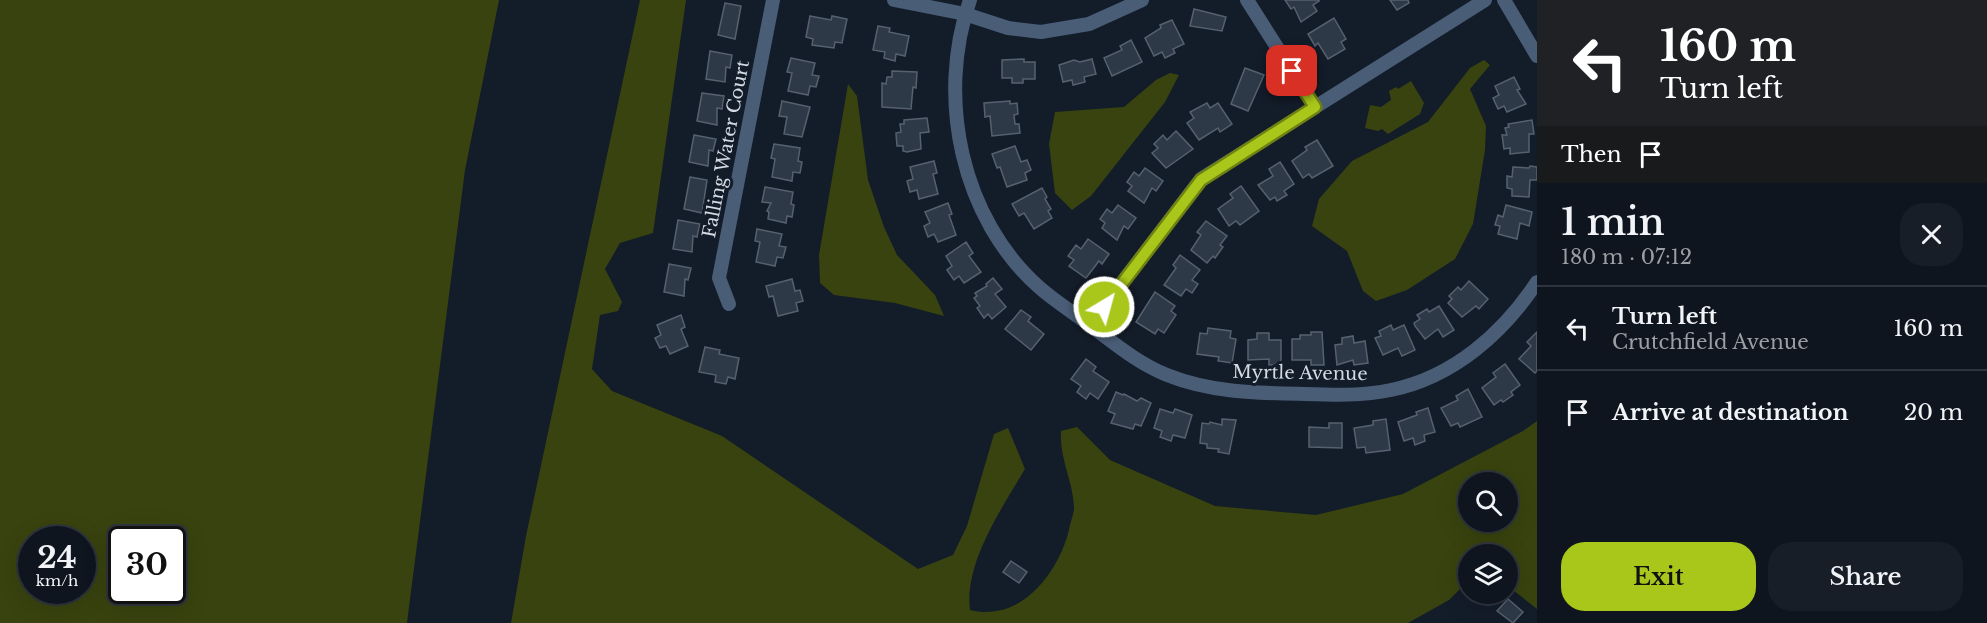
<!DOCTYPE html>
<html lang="en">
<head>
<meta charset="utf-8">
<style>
	:root { --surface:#0e151f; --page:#171e28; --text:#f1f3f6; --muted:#9b9fa4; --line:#2e343d; --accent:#a9c71b }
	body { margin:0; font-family:"Libre Baskerville",serif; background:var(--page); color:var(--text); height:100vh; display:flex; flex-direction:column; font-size:22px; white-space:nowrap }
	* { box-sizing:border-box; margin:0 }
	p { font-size:20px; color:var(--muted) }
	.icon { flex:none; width:33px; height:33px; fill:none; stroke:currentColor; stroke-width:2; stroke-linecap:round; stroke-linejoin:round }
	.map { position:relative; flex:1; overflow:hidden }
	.side { display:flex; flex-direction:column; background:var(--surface); width:450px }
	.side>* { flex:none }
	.hud { background:#202124; color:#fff; overflow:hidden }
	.tools { position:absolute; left:1458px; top:472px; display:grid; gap:12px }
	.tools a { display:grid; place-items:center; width:60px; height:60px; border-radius:50%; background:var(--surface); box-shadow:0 6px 24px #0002,0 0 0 2px var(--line); font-size:30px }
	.speed { position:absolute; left:18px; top:526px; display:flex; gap:12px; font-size:30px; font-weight:700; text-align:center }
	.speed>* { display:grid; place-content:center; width:78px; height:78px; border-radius:50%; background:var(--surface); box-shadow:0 6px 24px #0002,0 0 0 2px var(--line); line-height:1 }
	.speed small { font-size:15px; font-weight:400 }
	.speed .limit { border:3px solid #111; border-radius:9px; background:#fff; color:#111 }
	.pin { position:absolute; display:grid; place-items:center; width:51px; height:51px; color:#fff; margin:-26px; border-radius:12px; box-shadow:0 3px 9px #0006 }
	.me { position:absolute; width:66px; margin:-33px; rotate:37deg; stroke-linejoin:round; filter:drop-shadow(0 0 4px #0008) }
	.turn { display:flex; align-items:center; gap:21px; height:126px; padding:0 24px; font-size:27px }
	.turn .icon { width:78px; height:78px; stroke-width:2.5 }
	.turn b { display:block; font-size:42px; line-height:51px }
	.then { display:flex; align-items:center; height:57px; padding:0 24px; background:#0003; gap:12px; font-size:22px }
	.round { display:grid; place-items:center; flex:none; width:63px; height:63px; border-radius:24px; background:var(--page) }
	.summary { display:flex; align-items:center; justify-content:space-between; height:102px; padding:0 24px }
	h1 { font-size:36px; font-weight:600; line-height:45px }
	.cta { display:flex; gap:12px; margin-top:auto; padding:12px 24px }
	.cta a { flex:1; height:69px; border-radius:24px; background:var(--accent); color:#111; font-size:24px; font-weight:600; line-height:69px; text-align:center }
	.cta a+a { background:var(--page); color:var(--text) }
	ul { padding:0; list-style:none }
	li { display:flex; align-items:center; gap:18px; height:84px; padding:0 24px; border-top:2px solid var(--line) }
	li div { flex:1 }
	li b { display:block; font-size:22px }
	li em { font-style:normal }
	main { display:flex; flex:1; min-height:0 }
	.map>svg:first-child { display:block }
	.green { fill:#39430f; fill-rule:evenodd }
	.building { fill:#2e3947; stroke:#566170; stroke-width:1.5 }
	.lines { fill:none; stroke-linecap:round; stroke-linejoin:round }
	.street { stroke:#4a5d77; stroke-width:14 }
	.route-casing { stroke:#6e8112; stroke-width:15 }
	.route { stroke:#a9c71b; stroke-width:10 }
	.labels { text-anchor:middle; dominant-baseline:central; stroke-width:6; stroke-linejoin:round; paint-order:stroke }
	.street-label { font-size:18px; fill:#d3dae3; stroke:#131c29 }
</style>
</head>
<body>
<main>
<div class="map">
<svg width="1537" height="623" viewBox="0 0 1537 623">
	<rect width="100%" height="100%" fill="#131c29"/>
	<g class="green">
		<path d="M0,0H499L465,170L407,623H0ZM32,540H82V591H32ZM122,540H172V591H122Z"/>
		<path d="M640,0H686L653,233L620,243L605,269L622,302L618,311L600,315L592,369L612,391L722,436L918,569L953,555L967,526L994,434L1008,428L1025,469C1002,508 964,563 970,610C1022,623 1059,571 1069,530C1070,523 1074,514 1074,507C1073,481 1059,458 1061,431L1077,427L1110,460L1215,506L1316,515L1403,494L1523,431L1537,421V609L1508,586V555H1468V581L1449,600L1408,623H511L526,536ZM1468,483H1508V522H1468Z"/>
		<path d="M1484,60L1490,65L1470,89L1486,126L1485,150L1473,224L1455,259L1407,290L1376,301L1363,291L1347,251L1312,226L1319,199L1352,161L1428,122L1470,68Z"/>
		<path d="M1170,73L1179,75L1165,102L1091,196L1072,210L1055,193L1049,144L1055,112L1124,107L1156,80Z"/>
		<path d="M1411,81L1424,103L1420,114L1388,134L1382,129L1378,131L1365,128L1370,105L1381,107L1391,100L1389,91L1396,87L1398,89Z"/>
		<path d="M848,84L857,96L868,180L884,227L897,255L935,295L944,316L895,303L834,295L820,283L819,255Z"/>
	</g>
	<g class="building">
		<path d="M1285,0H1319V1L1313,5L1317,11L1301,22L1294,7L1291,9Z"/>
		<path d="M1390,0H1408L1409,3L1397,10Z"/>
		<path d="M725,3L741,6L735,39L718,35Z"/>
		<path d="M1194,9L1226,17L1222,31L1190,26Z"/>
		<path d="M810,16L831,20L832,16L847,19L842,43L835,42L834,48L812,45L813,39L806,37Z"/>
		<path d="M1334,18L1346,39L1341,42L1345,49L1328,59L1318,43L1315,46L1308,34Z"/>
		<path d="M1172,20L1184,44L1173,49L1175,53L1165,58L1162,52L1154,56L1145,38L1161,28L1160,25Z"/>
		<path d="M878,26L890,28L889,32L909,36L905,56L896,54L895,61L884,58L885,52L873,50Z"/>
		<path d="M1131,40L1142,62L1112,76L1104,58L1122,50L1120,46Z"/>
		<path d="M710,51L732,55L730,68L726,67L725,82L706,79Z"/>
		<path d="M791,58L815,63L812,75L819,76L816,87L810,86L808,95L788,91L792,73L787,72Z"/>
		<path d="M1024,59V62H1035V79H1023V83H1012V78H1002V60Z"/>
		<path d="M1092,59L1096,74L1084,77L1085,82L1073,85L1072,80L1063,82L1059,65L1074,60L1080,62Z"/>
		<path d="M1245,68L1264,75L1248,111L1231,104Z"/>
		<path d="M892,71L917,72L916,88L913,87L911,109L882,107V83L886,84L887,77H892Z"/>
		<path d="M1514,77L1520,89L1517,90L1526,104L1507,112L1504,106L1498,109L1493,98L1499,95L1495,86Z"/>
		<path d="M702,93L724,96L722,109L717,108V125L697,121Z"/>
		<path d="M782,101L810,107L802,137L784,134L787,117L779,116Z"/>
		<path d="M1010,101V104L1017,103L1018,114L1014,115L1015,124H1019L1020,133L992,136L990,116L985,117L984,103Z"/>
		<path d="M1207,103L1210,108L1218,103L1232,124L1220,132L1218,128L1199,140L1187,123L1194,118L1190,112Z"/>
		<path d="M927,118L929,132L920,133L921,149L907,152L903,151V146H897L896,133L901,132L900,124H904V120Z"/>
		<path d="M1532,120L1534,134H1529V152L1510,154V148L1504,149L1502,135H1507L1505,128L1509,127L1508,124Z"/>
		<path d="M1176,131L1193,149L1166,168L1152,153L1158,148L1154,144L1163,135L1167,140Z"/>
		<path d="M694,135L716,139L713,151L709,150L708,166L689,162Z"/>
		<path d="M1317,140L1333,166L1312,178L1309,174L1303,178L1292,161L1307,150L1305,147Z"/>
		<path d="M774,144L800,148L798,161L802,162L800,173L793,172L792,181L772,177L775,159L771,158Z"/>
		<path d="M1015,146L1021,162L1027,160L1031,170L1025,173L1027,180L1007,187L1000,167L997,168L992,154Z"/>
		<path d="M934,161L937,173L933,174L938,194L919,199L917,190L910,192L907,181L913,179L910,167Z"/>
		<path d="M1280,162L1294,184L1284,191L1287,195L1277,201L1275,197L1270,200L1258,185L1273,176L1269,169Z"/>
		<path d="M1530,166L1537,167V180H1530L1529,197L1512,196V189L1507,188V176L1512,177L1513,167L1529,168Z"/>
		<path d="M1145,168L1163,181L1156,191L1152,188L1144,203L1128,191L1132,186L1127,182L1134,172L1139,176Z"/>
		<path d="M690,177L707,180L702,213L684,209Z"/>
		<path d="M1241,186L1259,211L1240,225L1236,221L1229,226L1218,209L1233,198L1230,194Z"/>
		<path d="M765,187L793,192L791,204L794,205L792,217L787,216L786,223L768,219L769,212L767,211L771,203L762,202Z"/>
		<path d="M1042,188L1047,197L1045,199L1051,209L1048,211L1052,218L1034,229L1024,213L1019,216L1012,204Z"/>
		<path d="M948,203L952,214L949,215L956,235L938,242L934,234L928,237L924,226L930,223L925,212Z"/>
		<path d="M1118,205L1136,218L1128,229L1124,226L1117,240L1102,228L1105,223L1100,219L1107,209L1112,213Z"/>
		<path d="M1506,205L1532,212L1529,226L1520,223L1517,239L1498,234L1500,226L1495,225L1498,215L1503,217Z"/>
		<path d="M678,220L700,224L697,237L693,236L692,252L673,249Z"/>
		<path d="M1206,221L1227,236L1220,245L1223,247L1215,258L1213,256L1207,263L1191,250L1201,235L1197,232Z"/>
		<path d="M757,229L782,234L779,246L786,247L783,258L777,257L775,266L756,262L760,242L755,241Z"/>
		<path d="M1088,239L1109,254L1102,264L1099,261L1086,278L1069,266L1074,260L1068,256L1076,245L1081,249Z"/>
		<path d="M966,242L973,253L969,256L981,272L964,283L959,276L954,280L947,270L952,266L946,256Z"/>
		<path d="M1180,255L1200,270L1192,280L1198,284L1192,293L1186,289L1181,296L1164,285L1176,268L1173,265Z"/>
		<path d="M669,264L691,268L688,280L685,279L684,296L664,292Z"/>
		<path d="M993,278L1002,289L995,294L1006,307L992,319L988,314L984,318L977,308L980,306L974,298L977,296L975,293L987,286L986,284Z"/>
		<path d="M792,279L795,291L800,290L803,301L796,303L798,311L778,316L773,296L769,297L766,286Z"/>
		<path d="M1469,281L1488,299L1479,309L1476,306L1462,317L1448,303L1452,299L1449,296L1458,287L1461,290Z"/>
		<path d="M1155,292L1175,306L1171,311L1176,315L1164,333L1158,329L1155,334L1136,322Z"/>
		<path d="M1439,306L1454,330L1443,337L1438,329L1425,339L1415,326L1414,323L1420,319L1417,315L1427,309L1429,312Z"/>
		<path d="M1021,310L1031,317L1028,321L1044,334L1031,350L1005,329Z"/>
		<path d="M681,315L685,327L681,329L688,346L670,354L666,346L660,348L655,338L661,335L657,325Z"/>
		<path d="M1391,325L1393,330L1404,325L1415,350L1402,356L1398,348L1383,355L1375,338L1381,336L1379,331Z"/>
		<path d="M1208,328L1231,331L1230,338L1236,339L1232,363L1218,361L1219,357L1197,354L1200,333L1207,334Z"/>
		<path d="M1311,332H1322L1324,365H1311V360H1292V339H1300V335H1311Z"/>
		<path d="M1537,332V371L1535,373L1519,359L1531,346L1527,342Z"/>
		<path d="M1257,333H1269V340H1281V364L1269,365V359L1248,360V340L1257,339Z"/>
		<path d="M1353,336L1354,343L1365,341L1368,363L1354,365L1353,360L1337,365L1335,345L1342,344V338Z"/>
		<path d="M705,347L720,350L719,354L739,358L735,379L728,377L726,384L715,382L716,375L699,372Z"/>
		<path d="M1086,359L1096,367L1093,371L1109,382L1098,399L1090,393L1086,399L1077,392L1081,386L1071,379Z"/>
		<path d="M1505,364L1520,385L1511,392L1513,395L1503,402L1501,400L1494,405L1482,388L1496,377L1493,373Z"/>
		<path d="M1468,389L1482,417L1460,427L1458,423L1451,426L1441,408L1458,400L1456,396Z"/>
		<path d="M1116,392L1123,395L1124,394L1137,401L1141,398L1151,403L1141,426L1135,424L1133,429L1111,423L1115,414L1108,411Z"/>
		<path d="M1428,408L1435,432L1424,435L1425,441L1415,445L1413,438L1404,441L1398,422L1417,415L1416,412Z"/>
		<path d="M1160,409L1173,413L1175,409L1192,415L1185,438L1173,435L1171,441L1160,437L1162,431L1154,428Z"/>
		<path d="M1222,419L1236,420L1229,454L1218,452L1219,449L1207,448V444L1200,443L1202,423L1209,424L1210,422L1222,425Z"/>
		<path d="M1386,419L1390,450L1366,453L1365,447L1357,448L1354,428L1373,425V421Z"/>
		<path d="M1329,423H1342V448L1309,447V427L1329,428Z"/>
		<path d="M1011,561L1027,572L1019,583L1003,572Z"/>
		<path d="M1508,599L1523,612L1513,623L1497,611Z"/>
	</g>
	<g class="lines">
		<g class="street">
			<path d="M894,0L965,14L1008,28L1041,32L1089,24L1142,0"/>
			<path d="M970,0C936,97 961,219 1040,288C1056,302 1074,313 1091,326C1115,344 1139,364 1167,375C1212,393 1258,393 1305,394C1334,395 1363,396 1391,390C1454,377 1503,333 1537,282"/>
			<path d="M1247,0L1315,107"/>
			<path d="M1504,0L1537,56"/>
			<path d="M729,304L719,278L773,0"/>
			<path d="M1090,325L1201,179L1485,0"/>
		</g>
	</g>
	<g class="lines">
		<defs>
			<path id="route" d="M1104,307L1201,180L1315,107L1292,71"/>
		</defs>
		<use href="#route" class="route-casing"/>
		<use href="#route" class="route"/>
	</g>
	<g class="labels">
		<g class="street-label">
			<text transform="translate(726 149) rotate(-79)">Falling Water Court</text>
			<text transform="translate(1300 373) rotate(1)">Myrtle Avenue</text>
		</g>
	</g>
</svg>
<div class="tools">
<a><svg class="icon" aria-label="search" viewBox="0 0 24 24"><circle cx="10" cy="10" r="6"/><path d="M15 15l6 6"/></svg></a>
<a><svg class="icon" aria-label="layers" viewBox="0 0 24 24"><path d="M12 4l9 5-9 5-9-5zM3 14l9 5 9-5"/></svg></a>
</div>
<div class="speed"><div>24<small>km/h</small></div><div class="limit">30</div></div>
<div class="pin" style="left:1292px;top:71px;background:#d93025"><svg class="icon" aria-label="arrive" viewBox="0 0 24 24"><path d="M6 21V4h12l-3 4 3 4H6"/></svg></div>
<svg class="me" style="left:1104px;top:307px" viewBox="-20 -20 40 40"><circle r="17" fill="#a9c71b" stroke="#fff" stroke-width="3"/><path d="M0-11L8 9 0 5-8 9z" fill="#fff"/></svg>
</div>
<section class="side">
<div class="hud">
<div class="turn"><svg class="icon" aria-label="left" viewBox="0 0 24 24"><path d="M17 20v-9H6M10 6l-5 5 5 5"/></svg><div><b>160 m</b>Turn left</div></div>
<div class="then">Then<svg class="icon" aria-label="arrive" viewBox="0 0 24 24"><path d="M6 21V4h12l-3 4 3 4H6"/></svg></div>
</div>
<div class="summary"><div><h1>1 min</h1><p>180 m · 07:12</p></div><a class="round"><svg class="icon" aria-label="close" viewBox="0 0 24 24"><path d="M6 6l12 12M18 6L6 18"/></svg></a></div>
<ul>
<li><svg class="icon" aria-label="left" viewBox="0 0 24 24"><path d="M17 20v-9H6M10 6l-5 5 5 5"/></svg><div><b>Turn left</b><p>Crutchfield Avenue</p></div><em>160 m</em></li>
<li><svg class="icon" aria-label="arrive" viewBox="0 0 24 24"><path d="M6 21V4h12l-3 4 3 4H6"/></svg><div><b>Arrive at destination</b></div><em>20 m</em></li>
</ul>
<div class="cta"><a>Exit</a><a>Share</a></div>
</section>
</main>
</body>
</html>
